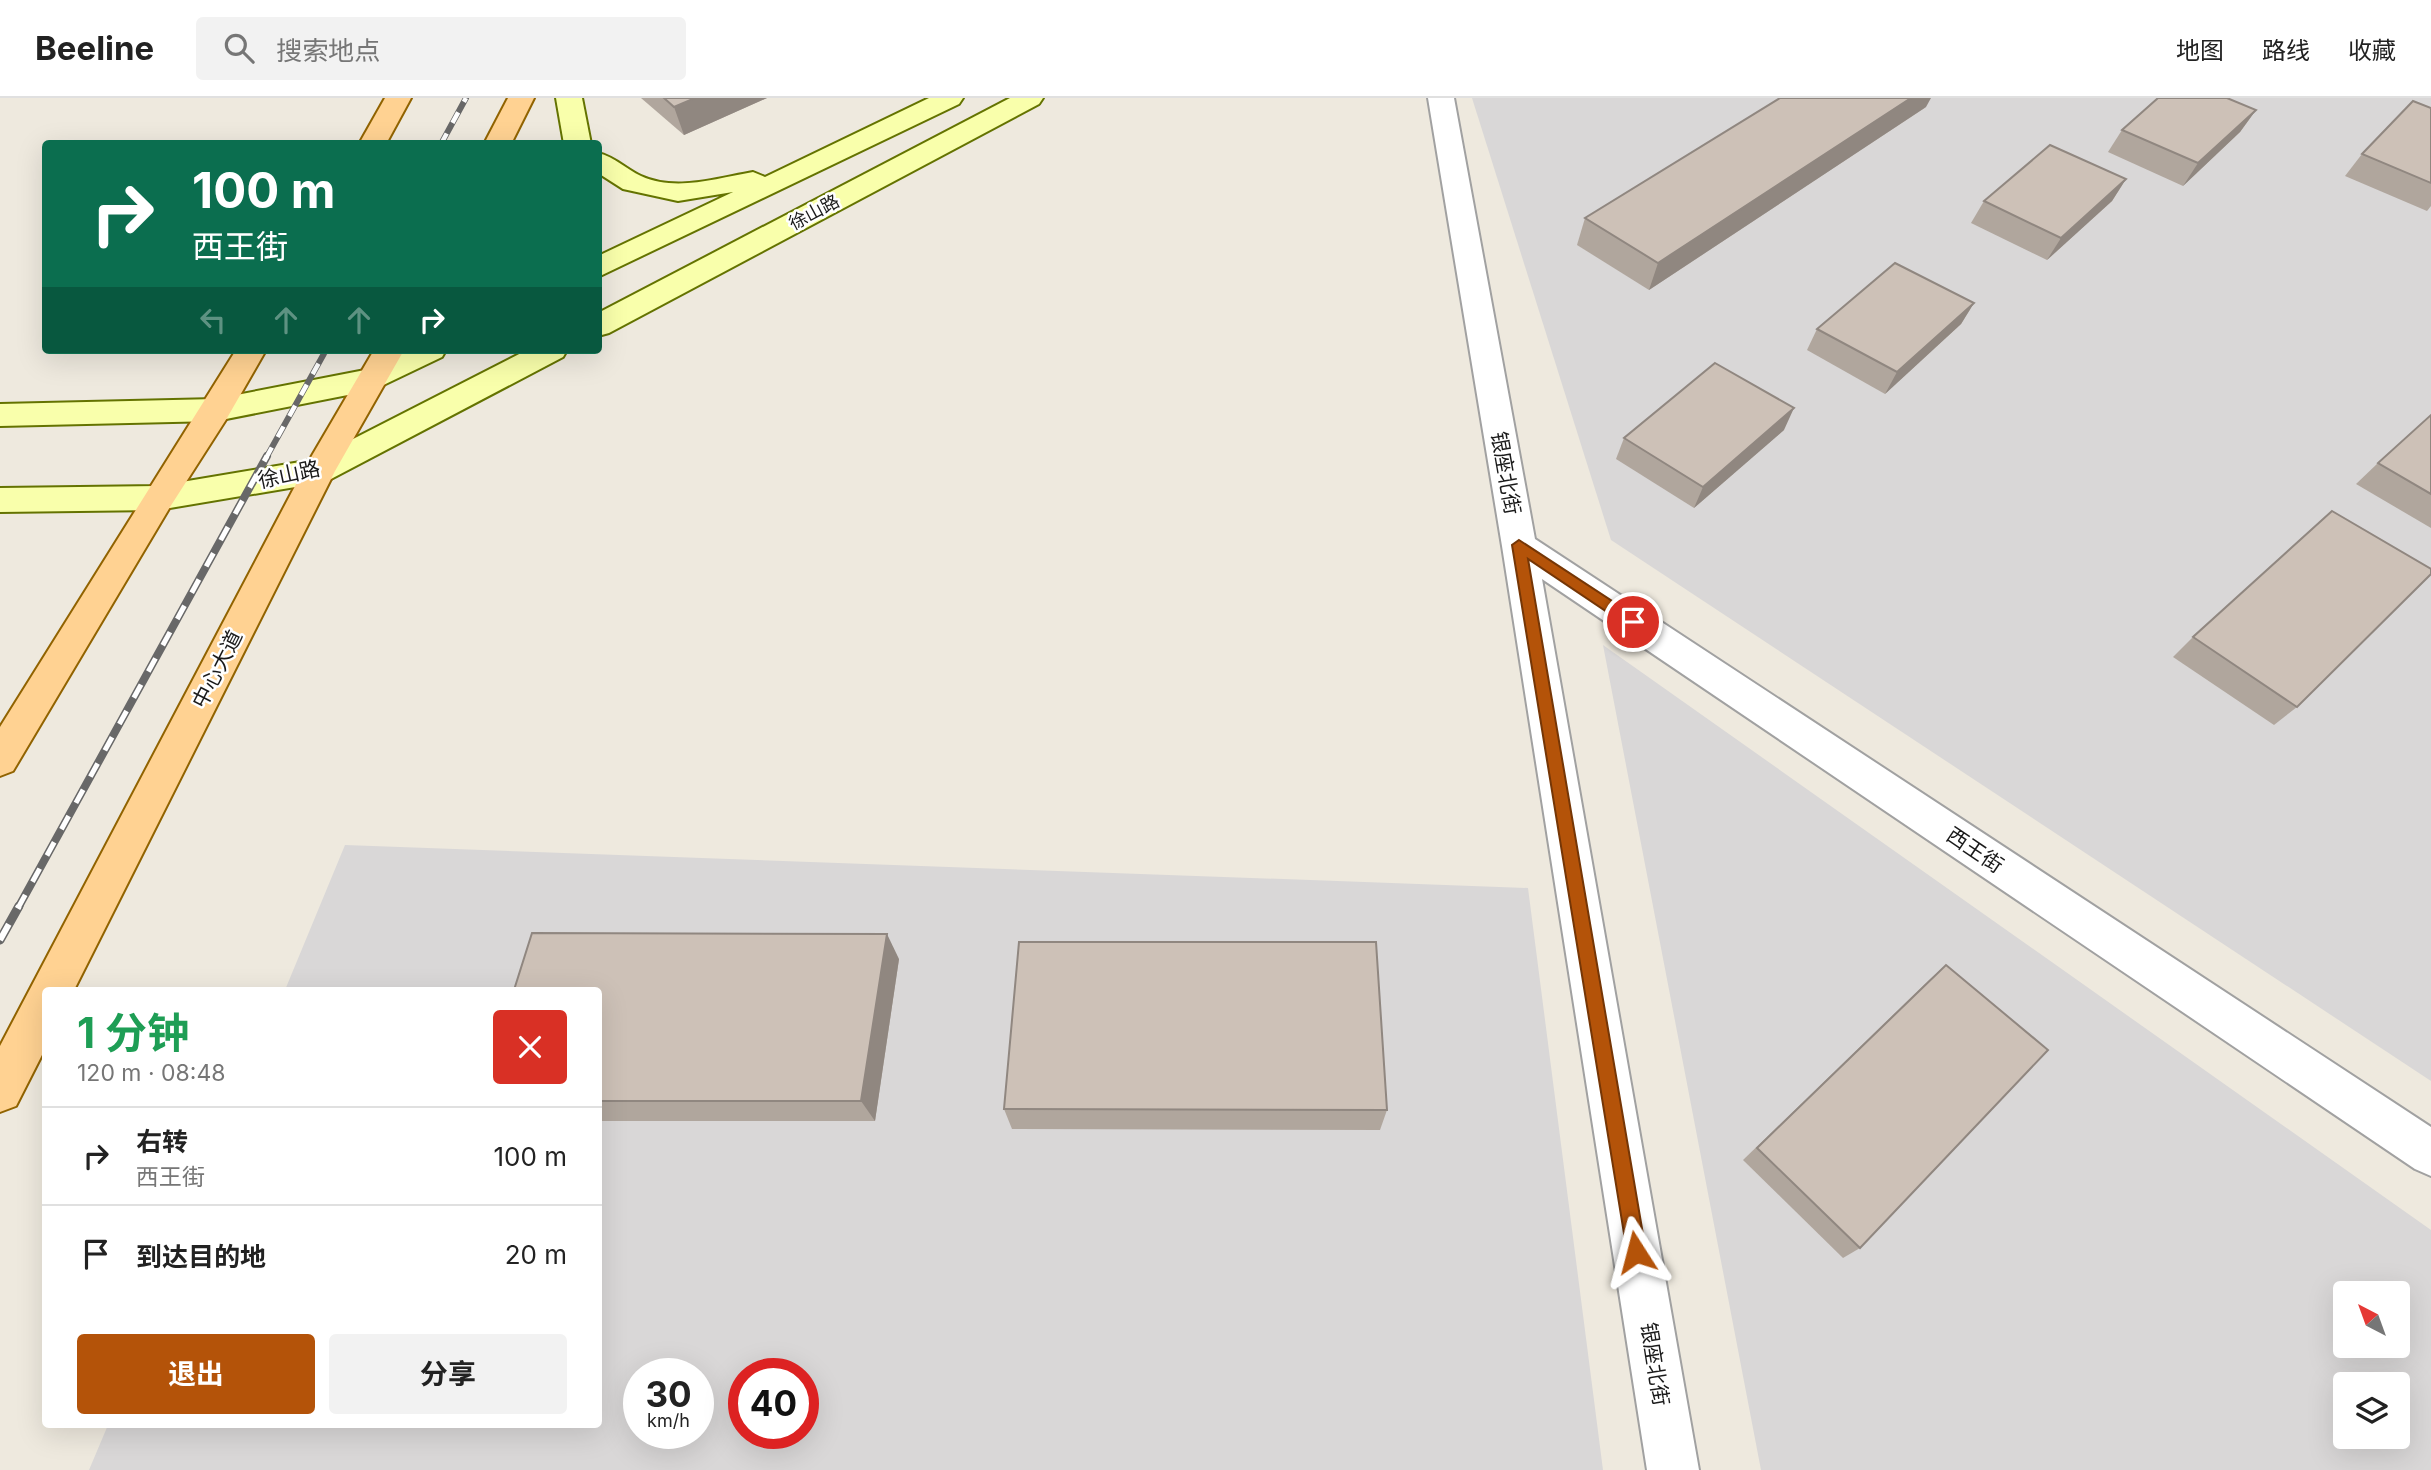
<!DOCTYPE html>
<html lang="zh">
<head>
<meta charset="utf-8">
<style>
	:root { --surface:#fff; --page:#f2f2f2; --text:#222; --muted:#767676; --line:#e0e0e0; --accent:#b45309 }
	body { margin:0; font-family:Inter,"Noto Sans SC",sans-serif; background:var(--page); color:var(--text); height:100vh; display:flex; flex-direction:column; font-size:26px; white-space:nowrap }
	* { box-sizing:border-box; margin:0 }
	p { font-size:23px; color:var(--muted) }
	.icon { flex:none; width:38px; height:38px; fill:none; stroke:currentColor; stroke-width:2; stroke-linecap:round; stroke-linejoin:round }
	.map { position:relative; flex:1; overflow:hidden }
	.details { position:absolute; left:42px; top:889px; width:560px; height:441px; display:flex; flex-direction:column; background:var(--surface); border-radius:7px; box-shadow:0 7px 28px #0002 }
	.details>* { flex:none }
	.hud { position:absolute; left:42px; top:42px; width:560px; height:214px; border-radius:7px; box-shadow:0 7px 28px #0002; background:#0b6e4f; color:#fff; overflow:hidden }
	.needle { width:46px; rotate:319deg }
	.tools { position:absolute; left:2333px; top:1183px; display:grid; gap:14px }
	.tools a { display:grid; place-items:center; width:77px; height:77px; border-radius:7px; background:var(--surface); box-shadow:0 7px 28px #0002; font-size:35px }
	.speed { position:absolute; left:623px; top:1260px; display:flex; gap:14px; font-size:35px; font-weight:700; text-align:center }
	.speed>* { display:grid; place-content:center; width:91px; height:91px; border-radius:50%; background:var(--surface); box-shadow:0 7px 28px #0002; line-height:1 }
	.speed small { font-size:18px; font-weight:400 }
	.speed .limit { border:10px solid #d22; background:#fff; color:#111 }
	.pin { position:absolute; display:grid; place-items:center; width:60px; height:60px; color:#fff; margin:-30px; border:4px solid #fff; border-radius:50%; box-shadow:0 2px 7px #0007 }
	.me { position:absolute; width:77px; margin:-38px; rotate:351deg; stroke-linejoin:round; filter:drop-shadow(0 0 5px #0008) }
	.turn { display:flex; align-items:center; gap:24px; height:147px; padding:0 35px; font-size:32px }
	.turn .icon { width:91px; height:91px; stroke-width:2.5 }
	.turn b { display:block; font-size:49px; line-height:60px }
	.lanes { display:flex; align-items:center; height:66px; padding:0 35px; background:#0003; justify-content:center; gap:35px; direction:ltr }
	.lanes .off { opacity:.35 }
	.round { display:grid; place-items:center; flex:none; width:74px; height:74px; border-radius:7px; background:var(--page) }
	.summary { display:flex; align-items:center; justify-content:space-between; height:119px; padding:0 35px }
	h1 { font-size:42px; font-weight:700; line-height:52px; color:#1e9e55 }
	.primary-button { display:flex; gap:14px; margin-top:auto; padding:14px 35px }
	.primary-button a { flex:1; height:80px; border-radius:7px; background:var(--accent); color:#fff; font-size:28px; font-weight:700; line-height:80px; text-align:center }
	.primary-button a+a { background:var(--page); color:var(--text) }
	ul { padding:0; list-style:none }
	li { display:flex; align-items:center; gap:21px; height:98px; padding:0 35px; border-top:2px solid var(--line) }
	li div { flex:1 }
	li b { display:block; font-size:26px }
	li em { font-style:normal }
	header { display:flex; align-items:center; gap:42px; box-sizing:border-box; height:98px; padding:0 35px; background:var(--surface); border-bottom:2px solid var(--line) }
	header strong { font-size:33px }
	nav { display:flex; gap:38px; margin-inline-start:auto; font-size:24px }
	.search { width:490px; height:63px; background:var(--page); display:flex; align-items:center; gap:18px; box-sizing:border-box; padding:0 24px; border-radius:7px; color:var(--muted); font-size:26px }
	.map>svg:first-child { display:block }
	.residential { fill:#d9d7d7; fill-rule:evenodd }
	.lines { fill:none; stroke-linecap:round; stroke-linejoin:round }
	.tertiary-casing { stroke:#a1a1a1; stroke-width:4 }
	.secondary-casing { stroke:#647300; stroke-width:4 }
	.primary-casing { stroke:#916300; stroke-width:4 }
	.tertiary { fill:#fff; fill-rule:evenodd }
	.secondary { fill:#f9ffab; fill-rule:evenodd }
	.primary { fill:#ffd292; fill-rule:evenodd }
	.rail-far2-casing { stroke:#686868; stroke-width:6 }
	.rail-far1-casing { stroke:#686868; stroke-width:8 }
	.rail-casing { stroke:#686868; stroke-width:9 }
	.rail-far2 { stroke:#fff; stroke-width:4.5; stroke-dasharray:12; stroke-linecap:butt }
	.rail-far1 { stroke:#fff; stroke-width:5; stroke-dasharray:15; stroke-linecap:butt }
	.rail { stroke:#fff; stroke-width:6; stroke-dasharray:18; stroke-linecap:butt }
	.wall { fill:#b0a69d }
	.shaded-wall { fill:#908780 }
	.building { fill:#cdc1b7; stroke:#908780; stroke-width:2 }
	.route { fill:#b45309; stroke:#753606; stroke-width:2 }
	.labels { text-anchor:middle; dominant-baseline:central; stroke-width:5; stroke-linejoin:round; paint-order:stroke }
	.far-street-label { font-size:18px; fill:#1a1a1a; stroke:#fff }
	.street-label { font-size:21px; fill:#1a1a1a; stroke:#fff }
</style>
</head>
<body>
<header>
<strong>Beeline</strong>
<div class="search"><svg class="icon" aria-label="search" viewBox="0 0 24 24"><circle cx="10" cy="10" r="6"/><path d="M15 15l6 6"/></svg>搜索地点</div>
<nav><a>地图</a><a>路线</a><a>收藏</a></nav>
</header>
<div class="map">
<svg width="2431" height="1372" viewBox="0 0 2431 1372">
	<rect width="100%" height="100%" fill="#eee9de"/>
	<g class="residential">
		<path d="M1472,0H2431V983L1611,442Z"/>
		<path d="M1603,547L2431,1132V1372H1761ZM2345,1195H2398V1248H2345ZM2345,1286H2398V1339H2345Z"/>
		<path d="M345,747L1528,790L1603,1372H89L108,1327L598,1326V892H285ZM639,1276H698V1335H639ZM744,1276H803V1335H744Z"/>
	</g>
	<g class="lines">
		<defs>
			<path id="tertiary" d="M1428,0H1454L1535,441L2431,1029V1078L2415,1071L1542,481L1699,1372H1647L1502,448Z"/>
			<g id="secondary">
				<path d="M556,0H582L591,46H564Z"/>
				<path d="M929,0H963L959,6L598,179V158L733,94L678,103L623,91L598,75V55C615,59 626,71 641,78C676,94 717,80 753,74L765,79Z"/>
				<path d="M1010,0H1043L1039,6L609,235L598,238V215Z"/>
				<path d="M405,252H446L442,259L373,292L216,323L0,328V306L216,301L365,272Z"/>
				<path d="M527,252H567L563,259L331,381L319,385L158,412L0,414V390L158,388L312,362Z"/>
			</g>
			<g id="primary">
				<path d="M385,0H411L386,46H359Z"/>
				<path d="M508,0H534L511,46H484Z"/>
				<path d="M236,252H266L227,320L170,409L13,673L0,678V629Z"/>
				<path d="M374,252H404L335,373L74,892H46V949L16,1008L0,1014V948L303,373Z"/>
			</g>
		</defs>
		<use href="#tertiary" class="tertiary-casing"/>
		<use href="#secondary" class="secondary-casing"/>
		<use href="#primary" class="primary-casing"/>
		<use href="#tertiary" class="tertiary"/>
		<use href="#secondary" class="secondary"/>
		<use href="#primary" class="primary"/>
		<defs>
			<g id="rail-far2">
				<path d="M441,46L466,0"/>
				<path d="M266,360L326,252"/>
			</g>
			<path id="rail-far1" d="M18,810L267,358"/>
			<path id="rail" d="M0,842L19,808"/>
		</defs>
		<use href="#rail-far2" class="rail-far2-casing"/>
		<use href="#rail-far1" class="rail-far1-casing"/>
		<use href="#rail" class="rail-casing"/>
		<use href="#rail-far2" class="rail-far2"/>
		<use href="#rail-far1" class="rail-far1"/>
		<use href="#rail" class="rail"/>
	</g>
	<g class="wall">
		<path d="M641,0H767L684,37Z"/>
		<path d="M1926,9L1649,192L1577,147L1585,120Z"/>
		<path d="M2431,10V108L2427,113L2345,78L2362,56Z"/>
		<path d="M2256,12L2240,34L2183,88L2108,54L2122,32Z"/>
		<path d="M2126,81L2112,103L2047,162L1971,125L1984,103Z"/>
		<path d="M1974,205L1961,226L1885,296L1807,252L1817,231Z"/>
		<path d="M2431,317V430L2356,386L2378,365Z"/>
		<path d="M1784,332L1694,410L1616,361L1624,340Z"/>
		<path d="M2193,539L2297,609L2274,627L2173,559Z"/>
		<path d="M899,861L875,1023H598V892Z"/>
		<path d="M1946,867L1860,1150L1843,1160L1743,1062L1929,882Z"/>
		<path d="M1004,1011L1387,1012L1380,1032L1012,1031Z"/>
	</g>
	<g class="shaded-wall">
		<path d="M695,0H767L684,37L674,9Z"/>
		<path d="M1911,0H1931L1926,9L1649,192L1658,165Z"/>
		<path d="M2256,12L2240,34L2183,88L2198,65Z"/>
		<path d="M2126,81L2112,103L2047,162L2061,140Z"/>
		<path d="M1974,205L1961,226L1885,296L1897,274Z"/>
		<path d="M1794,310L1784,332L1694,410L1703,389Z"/>
		<path d="M887,836L899,861L875,1023L861,1003Z"/>
	</g>
	<g class="building">
		<path d="M664,0H695L674,9Z"/>
		<path d="M1780,0H1911L1658,165L1585,120Z"/>
		<path d="M2158,0H2227L2256,12L2198,65L2122,32Z"/>
		<path d="M2413,3L2431,10V85L2362,56Z"/>
		<path d="M2050,47L2126,81L2061,140L1984,103Z"/>
		<path d="M1895,165L1974,205L1897,274L1817,231Z"/>
		<path d="M1715,265L1794,310L1703,389L1624,340Z"/>
		<path d="M2431,317V396L2378,365Z"/>
		<path d="M2332,413L2431,471V476L2297,609L2193,539Z"/>
		<path d="M532,835L887,836L861,1003H598V892H514Z"/>
		<path d="M1019,844H1376L1387,1012L1004,1011Z"/>
		<path d="M1946,867L2048,952L1860,1150L1757,1050Z"/>
	</g>
	<path class="route" d="M1519,442L1638,520L1640,524L1633,529L1628,528L1528,461L1646,1154L1643,1161L1636,1164L1630,1161L1627,1154L1512,447Z"/>
	<g class="labels">
		<g class="far-street-label">
			<text transform="translate(814 114) rotate(-28)">徐山路</text>
		</g>
		<g class="street-label">
			<text transform="translate(1506 375) rotate(80)">银座北街</text>
			<text transform="translate(289 376) rotate(-12)">徐山路</text>
			<text transform="translate(217 571) rotate(-63)">中心大道</text>
			<text transform="translate(1975 752) rotate(34)">西王街</text>
			<text transform="translate(1655 1266) rotate(81)">银座北街</text>
		</g>
	</g>
</svg>
<div class="tools">
<a><svg class="needle" viewBox="-14 -14 28 28"><path d="M0-13l5 13h-10z" fill="#e53935"/><path d="M0 13l5-13h-10z" fill="#767676"/></svg></a>
<a><svg class="icon" aria-label="layers" viewBox="0 0 24 24"><path d="M12 4l9 5-9 5-9-5zM3 14l9 5 9-5"/></svg></a>
</div>
<div class="speed"><div>30<small>km/h</small></div><div class="limit">40</div></div>
<div class="pin" style="left:1633px;top:524px;background:#d93025"><svg class="icon" aria-label="arrive" viewBox="0 0 24 24"><path d="M6 21V4h12l-3 4 3 4H6"/></svg></div>
<svg class="me" style="left:1636px;top:1154px" viewBox="-20 -20 40 40"><path d="M0-17L14 15 0 8-14 15z" fill="#b45309" stroke="#fff" stroke-width="4"/></svg>
<div class="hud">
<div class="turn"><svg class="icon" aria-label="right" viewBox="0 0 24 24"><path d="M7 20v-9h11M14 6l5 5-5 5"/></svg><div><b>100 m</b>西王街</div></div>
<div class="lanes"><svg class="icon off" aria-label="left" viewBox="0 0 24 24"><path d="M17 20v-9H6M10 6l-5 5 5 5"/></svg><svg class="icon off" aria-label="ahead" viewBox="0 0 24 24"><path d="M12 20V5M6 11l6-6 6 6"/></svg><svg class="icon off" aria-label="ahead" viewBox="0 0 24 24"><path d="M12 20V5M6 11l6-6 6 6"/></svg><svg class="icon" aria-label="right" viewBox="0 0 24 24"><path d="M7 20v-9h11M14 6l5 5-5 5"/></svg></div>
</div>
<section class="details">
<div class="summary"><div><h1>1 分钟</h1><p>120 m · 08:48</p></div><a class="round" style="background:#d93025;color:#fff"><svg class="icon" aria-label="close" viewBox="0 0 24 24"><path d="M6 6l12 12M18 6L6 18"/></svg></a></div>
<ul>
<li><svg class="icon" aria-label="right" viewBox="0 0 24 24"><path d="M7 20v-9h11M14 6l5 5-5 5"/></svg><div><b>右转</b><p>西王街</p></div><em>100 m</em></li>
<li><svg class="icon" aria-label="arrive" viewBox="0 0 24 24"><path d="M6 21V4h12l-3 4 3 4H6"/></svg><div><b>到达目的地</b></div><em>20 m</em></li>
</ul>
<div class="primary-button"><a>退出</a><a>分享</a></div>
</section>
</div>
</body>
</html>
